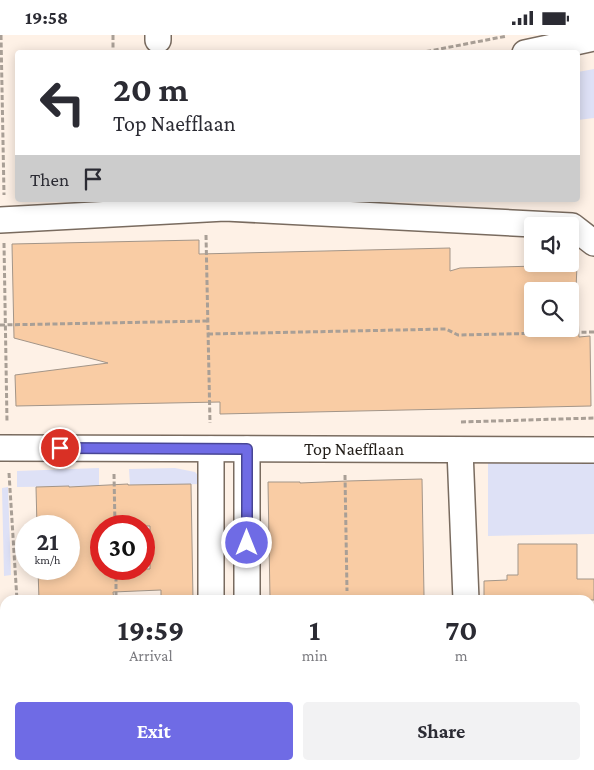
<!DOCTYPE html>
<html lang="en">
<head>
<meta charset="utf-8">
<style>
	:root { --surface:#fff; --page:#f2f2f3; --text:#2b2b33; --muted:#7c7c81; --accent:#6f6be5 }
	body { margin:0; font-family:"Crimson Pro",serif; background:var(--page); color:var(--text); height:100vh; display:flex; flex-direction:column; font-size:19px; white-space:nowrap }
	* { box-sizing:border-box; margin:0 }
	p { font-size:16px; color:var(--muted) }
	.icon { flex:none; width:28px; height:28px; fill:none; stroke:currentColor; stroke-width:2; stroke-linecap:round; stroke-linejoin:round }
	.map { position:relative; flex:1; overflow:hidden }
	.side { position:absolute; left:0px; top:560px; width:595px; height:175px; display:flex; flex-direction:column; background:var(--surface); border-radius:15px 15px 0 0; box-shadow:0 2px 12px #0003 }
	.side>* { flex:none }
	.top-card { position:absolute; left:15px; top:15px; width:565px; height:152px; border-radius:5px; box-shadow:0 2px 12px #0003; background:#fff; color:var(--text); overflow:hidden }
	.tools { position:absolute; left:524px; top:182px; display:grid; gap:10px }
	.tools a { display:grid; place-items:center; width:55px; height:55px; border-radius:5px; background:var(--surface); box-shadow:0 2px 12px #0003; font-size:25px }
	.speed { position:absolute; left:15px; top:480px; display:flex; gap:10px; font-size:25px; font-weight:700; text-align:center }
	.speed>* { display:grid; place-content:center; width:65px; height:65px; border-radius:50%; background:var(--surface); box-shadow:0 2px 12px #0003; line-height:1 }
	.speed small { font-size:12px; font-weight:400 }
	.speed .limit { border:8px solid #d22; background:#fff; color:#111 }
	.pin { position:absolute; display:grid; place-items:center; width:42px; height:42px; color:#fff; margin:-21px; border:2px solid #fff; border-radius:50%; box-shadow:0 1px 5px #0007 }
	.me { position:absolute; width:55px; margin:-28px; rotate:0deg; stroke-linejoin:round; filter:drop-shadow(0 0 4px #0008) }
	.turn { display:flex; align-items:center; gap:18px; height:105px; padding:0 15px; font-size:22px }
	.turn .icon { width:65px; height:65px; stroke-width:2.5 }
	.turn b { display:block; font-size:35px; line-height:42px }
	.then { display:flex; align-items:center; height:48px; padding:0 15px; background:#0003; gap:10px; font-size:19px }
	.eta { display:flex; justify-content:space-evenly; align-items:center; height:85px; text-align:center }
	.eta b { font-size:30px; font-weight:700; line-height:35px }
	.cta { display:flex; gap:10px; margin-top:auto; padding:10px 15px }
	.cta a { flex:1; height:58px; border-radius:5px; background:var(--accent); color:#fff; font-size:20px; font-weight:700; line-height:58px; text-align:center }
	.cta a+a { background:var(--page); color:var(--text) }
	.status { display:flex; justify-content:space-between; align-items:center; height:35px; padding:0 25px; background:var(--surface); direction:ltr }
	.status svg { height:14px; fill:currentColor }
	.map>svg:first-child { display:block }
	.green { fill:#dee1f6 }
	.building { fill:#f9cca4; stroke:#a39588; fill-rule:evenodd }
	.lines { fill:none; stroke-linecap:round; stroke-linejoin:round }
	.minor-casing { stroke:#796b5f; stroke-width:28 }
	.path { stroke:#a99f96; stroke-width:3; stroke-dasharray:5 2.5; stroke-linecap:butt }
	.minor { stroke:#fff; stroke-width:25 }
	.route-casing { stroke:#484695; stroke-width:12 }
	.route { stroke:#6f6be5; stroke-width:9 }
	.labels { text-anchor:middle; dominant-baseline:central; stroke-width:4; stroke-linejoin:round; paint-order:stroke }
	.street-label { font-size:18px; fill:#231e19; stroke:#fff }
</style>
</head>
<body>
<div class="status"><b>19:58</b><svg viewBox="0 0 49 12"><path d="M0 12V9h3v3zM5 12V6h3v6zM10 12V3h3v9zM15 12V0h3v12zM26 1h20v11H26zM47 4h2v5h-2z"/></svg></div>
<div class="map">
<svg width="594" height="735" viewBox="0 0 594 735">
	<rect width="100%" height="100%" fill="#fef1e6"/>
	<g class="green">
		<path d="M594,34V83L578,85V37Z"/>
		<path d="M488,423L594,425V499L488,501Z"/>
		<path d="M99,433V451L17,452V436Z"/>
		<path d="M175,433L195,437L206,449L130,450L129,434Z"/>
		<path d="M8,452L11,540L4,541L2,453Z"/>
	</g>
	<g class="building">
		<path d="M199,205V219L450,213V236L460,233L577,230L576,254H577L579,302L590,301L591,371L220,379V367L16,371L15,340L108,328L14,303L12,209ZM532,256H570V294H532Z"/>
		<path d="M422,444L424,561L368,562V565H321V564H270L268,447H300V448L347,446Z"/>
		<path d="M128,449V450L191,449L193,565H161V555L113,557L114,565H39L38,534H69V491H37L36,452L69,451V452ZM101,491H150V534H101Z"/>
		<path d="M518,509H577V544H594V565H484V546L507,545V540H518Z"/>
	</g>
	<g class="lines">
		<defs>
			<g id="minor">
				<path d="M158,5V0"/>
				<path d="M525,18L594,3"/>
				<path d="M0,185L225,173L572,191L594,208"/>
				<path d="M0,413L594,415"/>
				<path d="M460,415L466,565"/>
				<path d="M211,565V414"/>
				<path d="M247,565V414"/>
				<path d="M590,595H594"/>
				<path d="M0,664L5,667"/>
				<path d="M590,675H594"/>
				<path d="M590,724H594"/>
				<path d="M24,733L59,734L227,730"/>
			</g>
		</defs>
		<use href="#minor" class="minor-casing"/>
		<g class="path">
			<path d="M1,0L4,160"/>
			<path d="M113,0V18"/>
			<path d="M419,18L507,1"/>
			<path d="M206,200L210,388"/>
			<path d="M4,208L7,387"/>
			<path d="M0,290L208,286"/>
			<path d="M208,299L446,294L458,300L594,297"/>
			<path d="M461,387L594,383"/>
			<path d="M9,438L17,565"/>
			<path d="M114,439L115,491"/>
			<path d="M345,440L347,556"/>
			<path d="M116,534V563"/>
			<path d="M0,612H5"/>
			<path d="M590,644H594"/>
		</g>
		<use href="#minor" class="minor"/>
	</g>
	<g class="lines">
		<defs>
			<path id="route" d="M60,413L247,414V508"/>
		</defs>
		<use href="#route" class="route-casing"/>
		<use href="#route" class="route"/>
	</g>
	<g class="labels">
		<g class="street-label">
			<text x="354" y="414">Top Naefflaan</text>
		</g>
	</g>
</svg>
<div class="tools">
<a><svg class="icon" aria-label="sound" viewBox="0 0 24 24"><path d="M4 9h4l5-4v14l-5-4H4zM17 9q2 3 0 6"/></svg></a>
<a><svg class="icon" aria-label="search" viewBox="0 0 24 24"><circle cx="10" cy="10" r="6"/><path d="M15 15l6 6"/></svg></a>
</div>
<div class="speed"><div>21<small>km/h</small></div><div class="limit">30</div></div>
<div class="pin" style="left:60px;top:413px;background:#d93025"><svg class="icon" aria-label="arrive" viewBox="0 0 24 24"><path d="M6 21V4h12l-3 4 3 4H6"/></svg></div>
<svg class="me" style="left:247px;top:508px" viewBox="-20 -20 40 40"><circle r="17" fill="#6f6be5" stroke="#fff" stroke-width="3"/><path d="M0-11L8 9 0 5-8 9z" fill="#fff"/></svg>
<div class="top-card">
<div class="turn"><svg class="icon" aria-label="left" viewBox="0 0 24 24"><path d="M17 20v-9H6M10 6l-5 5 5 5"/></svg><div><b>20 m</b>Top Naefflaan</div></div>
<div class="then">Then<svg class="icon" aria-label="arrive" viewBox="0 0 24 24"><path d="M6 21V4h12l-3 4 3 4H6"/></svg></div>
</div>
<section class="side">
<div class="eta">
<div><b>19:59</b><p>Arrival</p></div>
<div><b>1</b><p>min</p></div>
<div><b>70</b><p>m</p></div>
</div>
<div class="cta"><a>Exit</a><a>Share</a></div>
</section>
</div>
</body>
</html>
